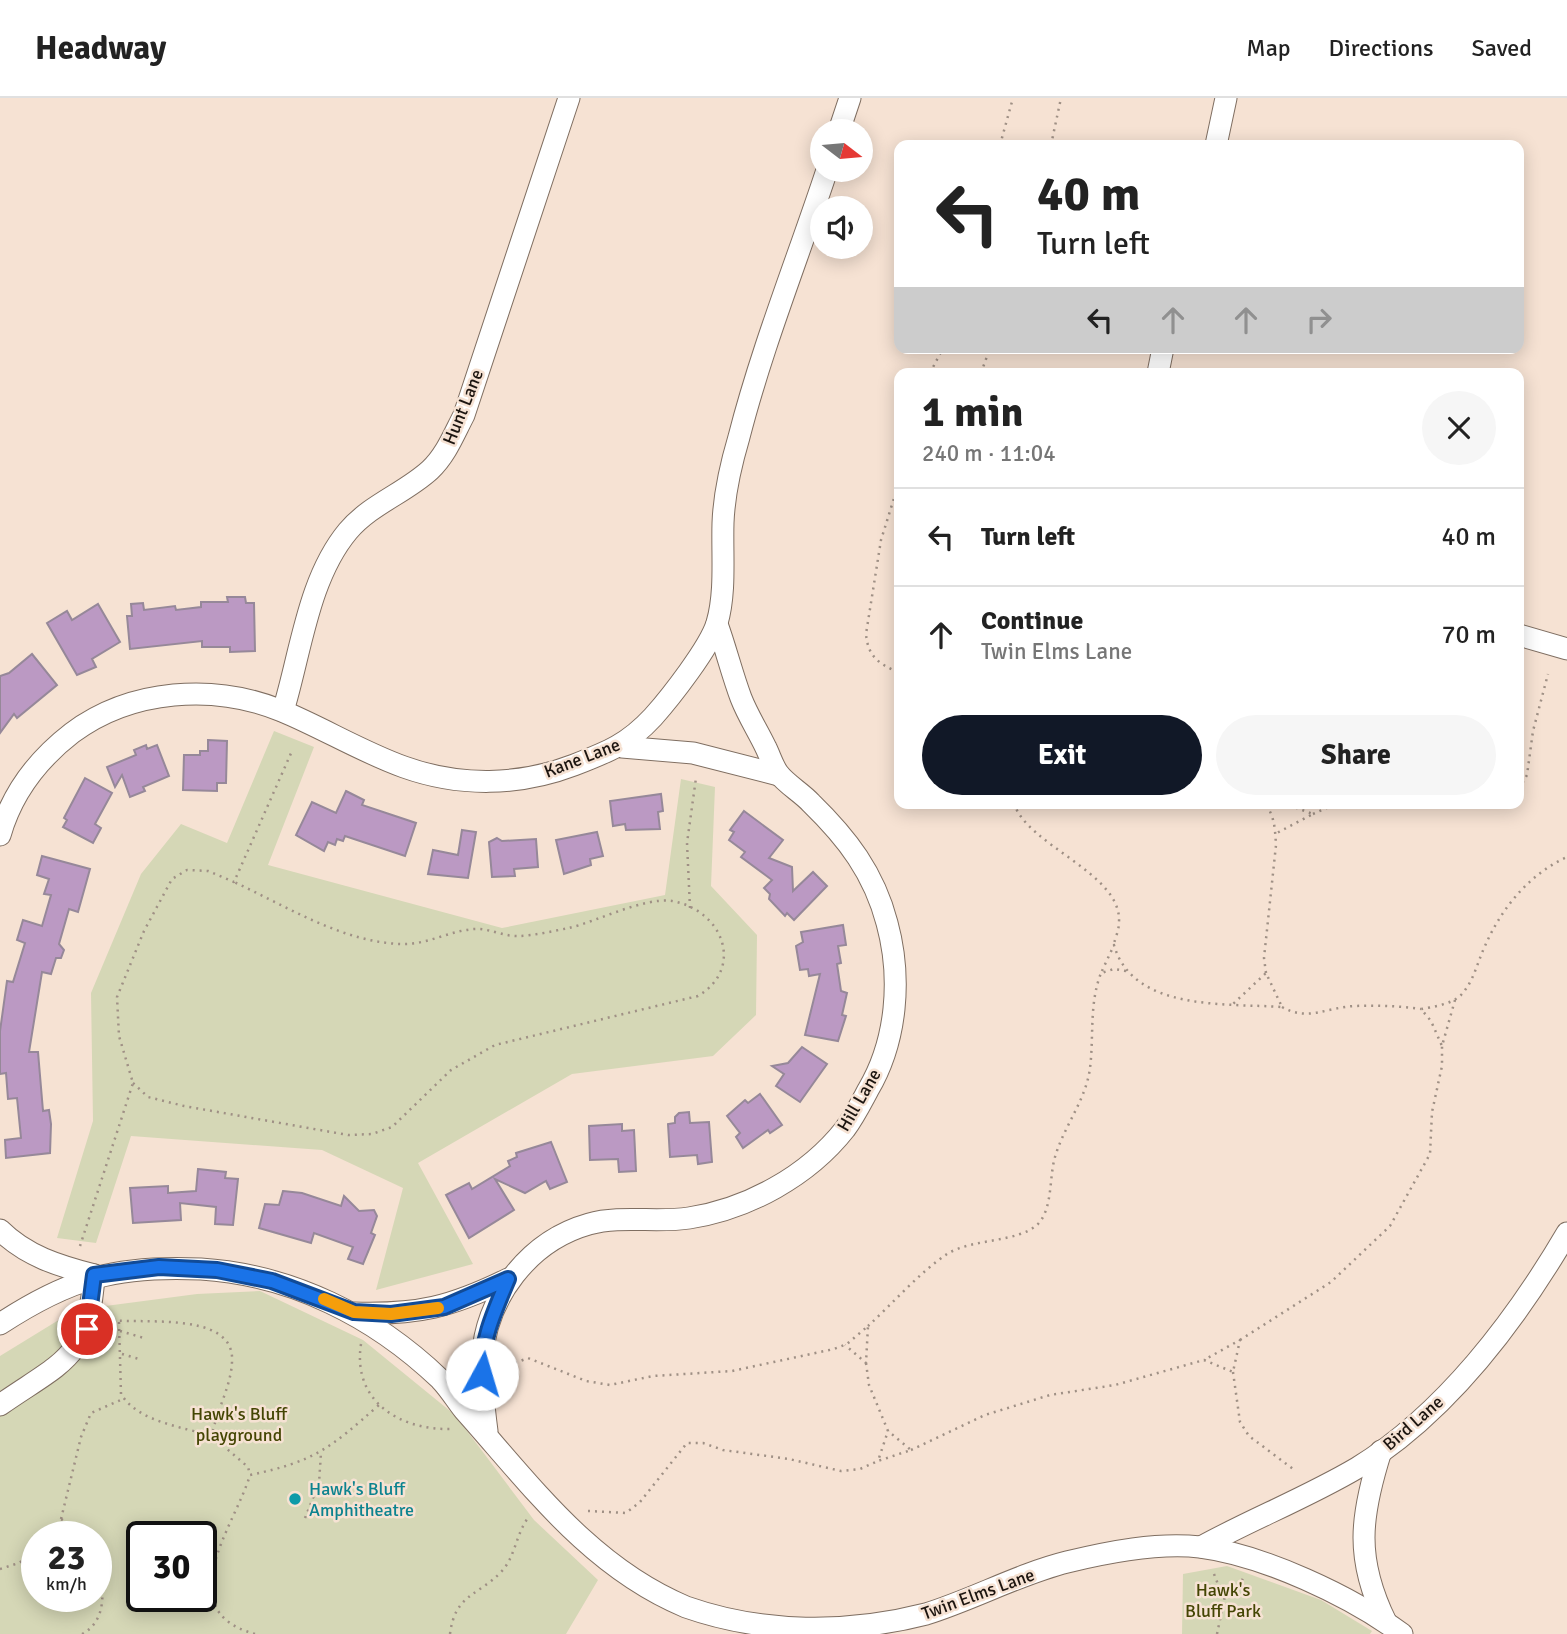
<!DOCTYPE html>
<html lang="en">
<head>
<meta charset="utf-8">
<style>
	:root { --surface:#fff; --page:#f6f6f6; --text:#222; --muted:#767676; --line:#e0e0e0; --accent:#111827 }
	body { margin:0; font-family:Signika,sans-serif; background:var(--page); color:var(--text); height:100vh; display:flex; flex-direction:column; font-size:26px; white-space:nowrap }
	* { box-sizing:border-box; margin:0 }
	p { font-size:23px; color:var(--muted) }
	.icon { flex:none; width:38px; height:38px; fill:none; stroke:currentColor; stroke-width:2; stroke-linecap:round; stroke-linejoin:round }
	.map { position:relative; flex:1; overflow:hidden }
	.details { position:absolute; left:894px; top:270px; width:630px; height:441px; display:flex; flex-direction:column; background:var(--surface); border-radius:14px; box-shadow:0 4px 18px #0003 }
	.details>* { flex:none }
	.guide { position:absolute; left:894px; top:42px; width:630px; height:214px; border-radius:14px; box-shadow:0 4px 18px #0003; background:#fff; color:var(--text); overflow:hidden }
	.needle { width:46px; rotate:106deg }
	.fabs { position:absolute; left:810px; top:21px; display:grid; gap:14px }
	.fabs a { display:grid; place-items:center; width:63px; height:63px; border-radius:50%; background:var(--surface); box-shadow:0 4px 18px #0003; font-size:35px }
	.speed { position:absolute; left:21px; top:1423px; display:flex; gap:14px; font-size:35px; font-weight:700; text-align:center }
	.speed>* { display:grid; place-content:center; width:91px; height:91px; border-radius:50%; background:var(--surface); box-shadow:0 4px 18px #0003; line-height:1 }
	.speed small { font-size:18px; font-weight:400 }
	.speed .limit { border:4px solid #111; border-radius:10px; background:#fff; color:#111 }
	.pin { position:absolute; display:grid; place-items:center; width:60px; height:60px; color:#fff; margin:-30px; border:4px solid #fff; border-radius:50%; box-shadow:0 2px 7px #0007 }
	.me { position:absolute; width:77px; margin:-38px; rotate:6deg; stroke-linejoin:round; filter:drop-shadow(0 0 5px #0008) }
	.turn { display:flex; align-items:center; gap:24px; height:147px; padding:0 28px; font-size:32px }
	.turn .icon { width:91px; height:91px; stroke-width:2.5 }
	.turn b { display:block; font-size:49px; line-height:60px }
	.lanes { display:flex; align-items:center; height:66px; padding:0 28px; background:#0003; justify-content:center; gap:35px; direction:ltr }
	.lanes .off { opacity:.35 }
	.round { display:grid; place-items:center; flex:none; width:74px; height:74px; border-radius:37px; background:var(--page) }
	.headline { display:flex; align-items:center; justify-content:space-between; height:119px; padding:0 28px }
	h1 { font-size:42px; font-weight:700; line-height:52px }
	.primary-button { display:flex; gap:14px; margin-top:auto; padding:14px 28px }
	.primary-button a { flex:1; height:80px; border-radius:42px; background:var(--accent); color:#fff; font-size:28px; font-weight:700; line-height:80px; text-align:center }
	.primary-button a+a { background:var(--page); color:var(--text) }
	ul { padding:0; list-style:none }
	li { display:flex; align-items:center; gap:21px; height:98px; padding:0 28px; border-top:2px solid var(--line) }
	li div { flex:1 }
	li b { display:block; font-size:26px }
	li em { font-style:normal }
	header { display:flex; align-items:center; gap:42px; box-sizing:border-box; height:98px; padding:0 35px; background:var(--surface); border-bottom:2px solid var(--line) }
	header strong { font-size:33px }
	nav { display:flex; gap:38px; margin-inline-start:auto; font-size:24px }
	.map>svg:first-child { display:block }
	.green { fill:#d5d7b6; fill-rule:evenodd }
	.building { fill:#bb99c3; stroke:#968899; stroke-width:2 }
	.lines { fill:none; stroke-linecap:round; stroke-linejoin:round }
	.minor-casing { stroke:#7f6e61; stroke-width:23 }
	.path { stroke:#9f9085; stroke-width:2.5; stroke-dasharray:2 5; stroke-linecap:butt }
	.minor { stroke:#fff; stroke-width:21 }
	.route-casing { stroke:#114b97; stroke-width:18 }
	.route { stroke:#1a73e8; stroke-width:12 }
	.slow { stroke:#f59e0b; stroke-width:12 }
	.culture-dot { fill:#0f9aa8; stroke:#f6e2d3; stroke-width:2.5 }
	.labels { text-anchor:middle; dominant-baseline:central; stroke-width:5; stroke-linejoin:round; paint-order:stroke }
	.street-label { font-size:18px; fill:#1c1510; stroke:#f6e2d3 }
	.park-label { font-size:18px; fill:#444503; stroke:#f6e2d3 }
	.culture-label { font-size:18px; fill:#0d838f; stroke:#f6e2d3; text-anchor:start }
</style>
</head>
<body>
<header>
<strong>Headway</strong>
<nav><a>Map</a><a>Directions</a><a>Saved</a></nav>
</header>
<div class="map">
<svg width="1567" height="1536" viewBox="0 0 1567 1536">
	<rect width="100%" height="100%" fill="#f6e2d3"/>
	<g class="green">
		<path d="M274,633L314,649L268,767L502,830L665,797L681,681L715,689L711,788L757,837L756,917L713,958L572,976L418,1065L473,1166L376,1192L403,1090L322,1052L131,1038L96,1145L57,1140L93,1023L91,895L141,776L181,726L227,745Z"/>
		<path d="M260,1193L363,1242L455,1317L534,1422L598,1482L566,1536H0V1258L75,1212L197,1196ZM37,1438H96V1498H37ZM142,1438H201V1498H142Z"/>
		<path d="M1227,1468L1321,1502L1372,1533L1370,1536H1182L1183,1476Z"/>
	</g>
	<g class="building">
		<path d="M227,499H245L246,505H254L255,553L230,554V549H202V543L130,551L127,518H132L131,506L143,505L144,512L175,508L176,512L201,509V504H228Z"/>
		<path d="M98,506L120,544L92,561L96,569L77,577L47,525L67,513L72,522Z"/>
		<path d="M32,556L57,587L17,620L14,616L0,635V578L9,575Z"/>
		<path d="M208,642L227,643L226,685H217V693L183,692L184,657H200V653H208Z"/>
		<path d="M146,647L147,651L157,647L169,678L143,689L145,693L130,699L122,677L115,689L107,669L136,657L134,652Z"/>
		<path d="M85,680L112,695L95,726L101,730L93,745L63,729L67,722L64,720Z"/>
		<path d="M346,693L364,702L362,707L416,725L405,758L345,738L343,743L337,741L335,747L328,744L324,753L296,737L312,704L336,715Z"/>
		<path d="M661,696L663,713L658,714L660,731L626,732L625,726L613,728L610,703Z"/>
		<path d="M744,713L783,742L769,760L792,769L793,793L813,774L827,788L794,822L787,815L785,818L769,801L770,796L764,790L772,782L741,759L745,754L729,742L734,734L730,732Z"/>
		<path d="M462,732L476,734L468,780L428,776L433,752L458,757Z"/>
		<path d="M597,734L603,758L590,761L591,767L564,776L556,742Z"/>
		<path d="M497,740L502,743L536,741L538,769L514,771L515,778L492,779L489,744Z"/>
		<path d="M42,758L90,771L78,814L69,811L59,846L64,852L61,860H56L51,876L42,874L29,954H38L43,1013L49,1012L51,1026L50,1055L6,1060L5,1042L21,1040L17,1000L8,1001L6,975L0,976V933L7,883L13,884L25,845L17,842L23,822L42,828L51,797L44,796L49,781L37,777Z"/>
		<path d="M843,827L846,847L838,848L841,865L837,866L841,893L847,895L842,917L846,918L838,943L805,937L820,876L809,878L808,871L800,872L796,848L803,844L801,834Z"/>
		<path d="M802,949L827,966L800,1004L776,988L784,976L772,968L788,965Z"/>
		<path d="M760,996L782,1027L770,1035L768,1032L743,1050L736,1039L740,1035L727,1018L745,1002L748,1005Z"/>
		<path d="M689,1014L690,1025L709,1024L712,1064L698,1066L697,1057L670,1059L668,1026L675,1025V1019L679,1015Z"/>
		<path d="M622,1026V1033L634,1032L636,1073L619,1074L618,1061L590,1062L589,1028Z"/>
		<path d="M551,1044L567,1084L550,1091L546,1083L525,1095L495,1081L514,1112L469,1140L446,1097L469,1085L472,1091L510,1068L508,1063L517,1059L516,1055Z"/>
		<path d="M198,1071L226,1074L225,1080L238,1081L233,1127L215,1126L216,1109L180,1105L181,1122L133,1125L130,1090L168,1088V1095L196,1093Z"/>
		<path d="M283,1093L302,1095L341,1108L344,1098L359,1113L374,1112L377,1118L371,1135L375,1137L363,1166L348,1161L353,1149L314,1135L311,1145L259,1130L265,1106L279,1107Z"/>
	</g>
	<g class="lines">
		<defs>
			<g id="minor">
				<path d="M839,33L850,0"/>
				<path d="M1216,47L1226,0"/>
				<path d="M1158,275L1163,250"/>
				<path d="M1519,537L1567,551"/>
				<path d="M283,613C301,554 308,481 348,433C371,406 405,395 430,372C446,357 454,336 464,317L569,0"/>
				<path d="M622,649L693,655L779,677"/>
				<path d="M0,737C12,695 37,662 72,635C131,591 214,585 282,613C323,630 362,654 404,669C460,689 519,688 574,667C608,654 628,646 653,619C670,600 710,549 717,525C726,494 722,457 723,425C724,397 731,366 739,339C762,249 798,160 827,72"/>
				<path d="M0,1132C26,1158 59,1168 94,1177"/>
				<path d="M354,1215C418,1217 451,1209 508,1181"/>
				<path d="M0,1226C70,1180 117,1167 201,1171C292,1177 374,1218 440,1281C449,1290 456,1302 464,1312C531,1387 590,1469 686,1509C763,1536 848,1536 926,1516C974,1501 1019,1476 1067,1464C1108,1454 1158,1444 1200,1449C1263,1457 1351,1498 1402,1536"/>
				<path d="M0,1307C63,1263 89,1261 94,1177"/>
				<path d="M487,1333C484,1310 481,1285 482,1261C486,1199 529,1143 589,1126C621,1117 656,1125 689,1120C748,1111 808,1078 845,1031C854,1019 861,1005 868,992C897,943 902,880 887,825C874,775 847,740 811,705C802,695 786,686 778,675C773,668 770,658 766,650C758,633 748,618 741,600C732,576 726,551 717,526"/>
				<path d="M1381,1353C1360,1419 1355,1461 1386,1524"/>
				<path d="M1201,1449C1252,1421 1306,1400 1357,1370C1445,1316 1516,1222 1567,1135"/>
			</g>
		</defs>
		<use href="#minor" class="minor-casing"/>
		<g class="path">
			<path d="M1000,47L1013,0"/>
			<path d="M1051,47L1061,0"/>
			<path d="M930,275L943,250"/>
			<path d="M981,275L990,250"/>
			<path d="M900,381L881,442L866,536C868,559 879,566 900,575"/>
			<path d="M1519,691L1527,677L1533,633L1548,576"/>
			<path d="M1014,705C1026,747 1122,775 1119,824C1119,831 1116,839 1114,845"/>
			<path d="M1313,716L1338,705"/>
			<path d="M690,810L687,745L696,680"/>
			<path d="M1126,873L1114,871L1101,875L1114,847C1133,914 1227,905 1282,909L1266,875L1233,906"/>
			<path d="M1266,875L1264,860L1276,747C1275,732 1275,718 1265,706L1294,709L1313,716L1275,736"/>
			<path d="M1455,902L1442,948L1431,923L1421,911C1433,909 1452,906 1461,897C1474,883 1477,865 1485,848C1501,811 1529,776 1567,759"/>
			<path d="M1282,909C1308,924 1327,909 1355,908C1377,907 1399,908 1421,911"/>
			<path d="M133,985L148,999L184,1008L348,1037L372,1036L392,1029L451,972L495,947L698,898C745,870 723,812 672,803C644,799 598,823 569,830C553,833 533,838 517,838C504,838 492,832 480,831C454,830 429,847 402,846C344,845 286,808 234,784"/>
			<path d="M80,1148L133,985L119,938L117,899L144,833L172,781L187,772L208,773L234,784L292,653"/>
			<path d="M106,1221C132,1228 236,1210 232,1264C231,1289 216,1313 212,1338L248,1369L250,1377"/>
			<path d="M119,1224L121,1296C138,1324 183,1329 212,1338"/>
			<path d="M868,1228C892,1206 920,1174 947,1156C973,1140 1018,1145 1038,1126C1053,1110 1049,1079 1055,1059C1064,1028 1086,1002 1090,970C1094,938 1089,906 1101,875"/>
			<path d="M120,1233L144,1240"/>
			<path d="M1240,1242L1331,1184L1390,1128L1430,1056L1432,1014L1442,968V948"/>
			<path d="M361,1246C352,1304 401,1333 453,1331"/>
			<path d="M122,1256L139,1261"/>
			<path d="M866,1265L869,1287L888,1333L878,1363L911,1352L888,1333"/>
			<path d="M502,1270L528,1260L586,1283L610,1287L653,1278L732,1273L834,1251L847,1246L868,1228L866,1265L845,1247"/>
			<path d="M1233,1274L1240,1324L1249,1338L1293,1371"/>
			<path d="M911,1352L985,1317L1050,1297L1115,1287L1204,1262L1233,1274L1240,1242L1204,1262"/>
			<path d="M588,1413L626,1415L640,1404L687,1345H703L723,1352L789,1361L841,1373L860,1371L878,1363"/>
			<path d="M305,1420L319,1385L321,1355"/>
			<path d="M61,1421L81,1339L91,1315L123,1301"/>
			<path d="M49,1438L61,1421L72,1428L79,1438"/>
			<path d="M0,1471L19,1465L37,1452"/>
			<path d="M1214,1476L1219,1489L1226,1493L1240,1487L1243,1480"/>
			<path d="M82,1536C106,1524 106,1491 96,1470"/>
			<path d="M255,1536C168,1512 235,1428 250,1377C316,1363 330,1350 379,1307"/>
			<path d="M450,1536C455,1496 478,1498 501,1474C515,1460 516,1436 528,1420"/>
			<path d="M1217,1536L1226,1493"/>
		</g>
		<use href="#minor" class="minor"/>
	</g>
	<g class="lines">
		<defs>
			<path id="route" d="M87,1231L94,1177L159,1169L217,1172L272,1183L354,1214L391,1216L444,1209L508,1181C495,1212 481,1242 482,1276"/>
		</defs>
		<use href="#route" class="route-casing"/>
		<use href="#route" class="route"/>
		<path class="slow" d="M324,1201L354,1214L391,1216L438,1210"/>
	</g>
	<circle class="culture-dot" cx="295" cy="1401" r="7"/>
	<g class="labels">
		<g class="street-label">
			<text transform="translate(463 309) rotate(-68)">Hunt Lane</text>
			<text transform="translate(582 660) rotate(-21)">Kane Lane</text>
			<text transform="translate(859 1002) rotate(-60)">Hill Lane</text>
			<text transform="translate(1413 1325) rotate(-41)">Bird Lane</text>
			<text transform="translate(978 1496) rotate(-20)">Twin Elms Lane</text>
		</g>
		<g class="park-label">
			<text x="239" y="1316">Hawk's Bluff<tspan x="239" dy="21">playground</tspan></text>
			<text x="1223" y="1492">Hawk's<tspan x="1223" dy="21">Bluff Park</tspan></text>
		</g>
		<g class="culture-label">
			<text x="309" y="1391">Hawk's Bluff<tspan x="309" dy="21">Amphitheatre</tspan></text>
		</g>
	</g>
</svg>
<div class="fabs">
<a><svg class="needle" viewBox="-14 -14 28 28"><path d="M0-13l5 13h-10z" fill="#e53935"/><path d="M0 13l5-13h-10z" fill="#767676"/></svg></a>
<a><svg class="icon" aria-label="sound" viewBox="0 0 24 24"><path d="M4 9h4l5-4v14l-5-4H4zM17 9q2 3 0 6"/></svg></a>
</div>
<div class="speed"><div>23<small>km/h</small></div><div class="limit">30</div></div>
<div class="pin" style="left:87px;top:1231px;background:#d93025"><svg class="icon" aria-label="arrive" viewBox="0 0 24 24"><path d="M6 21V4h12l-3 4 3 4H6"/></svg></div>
<svg class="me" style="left:482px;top:1276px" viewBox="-20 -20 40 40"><circle r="19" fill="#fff"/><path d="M0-13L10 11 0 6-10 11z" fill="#1a73e8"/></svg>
<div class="guide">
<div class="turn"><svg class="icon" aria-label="left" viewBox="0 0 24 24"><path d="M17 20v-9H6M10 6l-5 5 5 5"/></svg><div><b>40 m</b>Turn left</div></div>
<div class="lanes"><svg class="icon" aria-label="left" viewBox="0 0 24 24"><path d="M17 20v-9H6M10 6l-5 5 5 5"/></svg><svg class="icon off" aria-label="ahead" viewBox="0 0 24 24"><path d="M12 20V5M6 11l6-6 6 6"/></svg><svg class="icon off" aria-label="ahead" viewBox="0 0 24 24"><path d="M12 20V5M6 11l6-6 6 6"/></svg><svg class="icon off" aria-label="right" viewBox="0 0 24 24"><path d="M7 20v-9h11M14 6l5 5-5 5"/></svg></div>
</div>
<section class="details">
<div class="headline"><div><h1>1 min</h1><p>240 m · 11:04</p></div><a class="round"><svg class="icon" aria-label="close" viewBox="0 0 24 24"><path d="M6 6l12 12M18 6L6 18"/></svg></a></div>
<ul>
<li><svg class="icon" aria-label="left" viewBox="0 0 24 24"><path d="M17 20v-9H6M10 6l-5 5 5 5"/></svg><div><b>Turn left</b></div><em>40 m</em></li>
<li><svg class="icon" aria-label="ahead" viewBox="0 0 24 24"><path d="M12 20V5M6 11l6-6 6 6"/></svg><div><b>Continue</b><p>Twin Elms Lane</p></div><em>70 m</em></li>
</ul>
<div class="primary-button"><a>Exit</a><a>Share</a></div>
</section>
</div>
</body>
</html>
